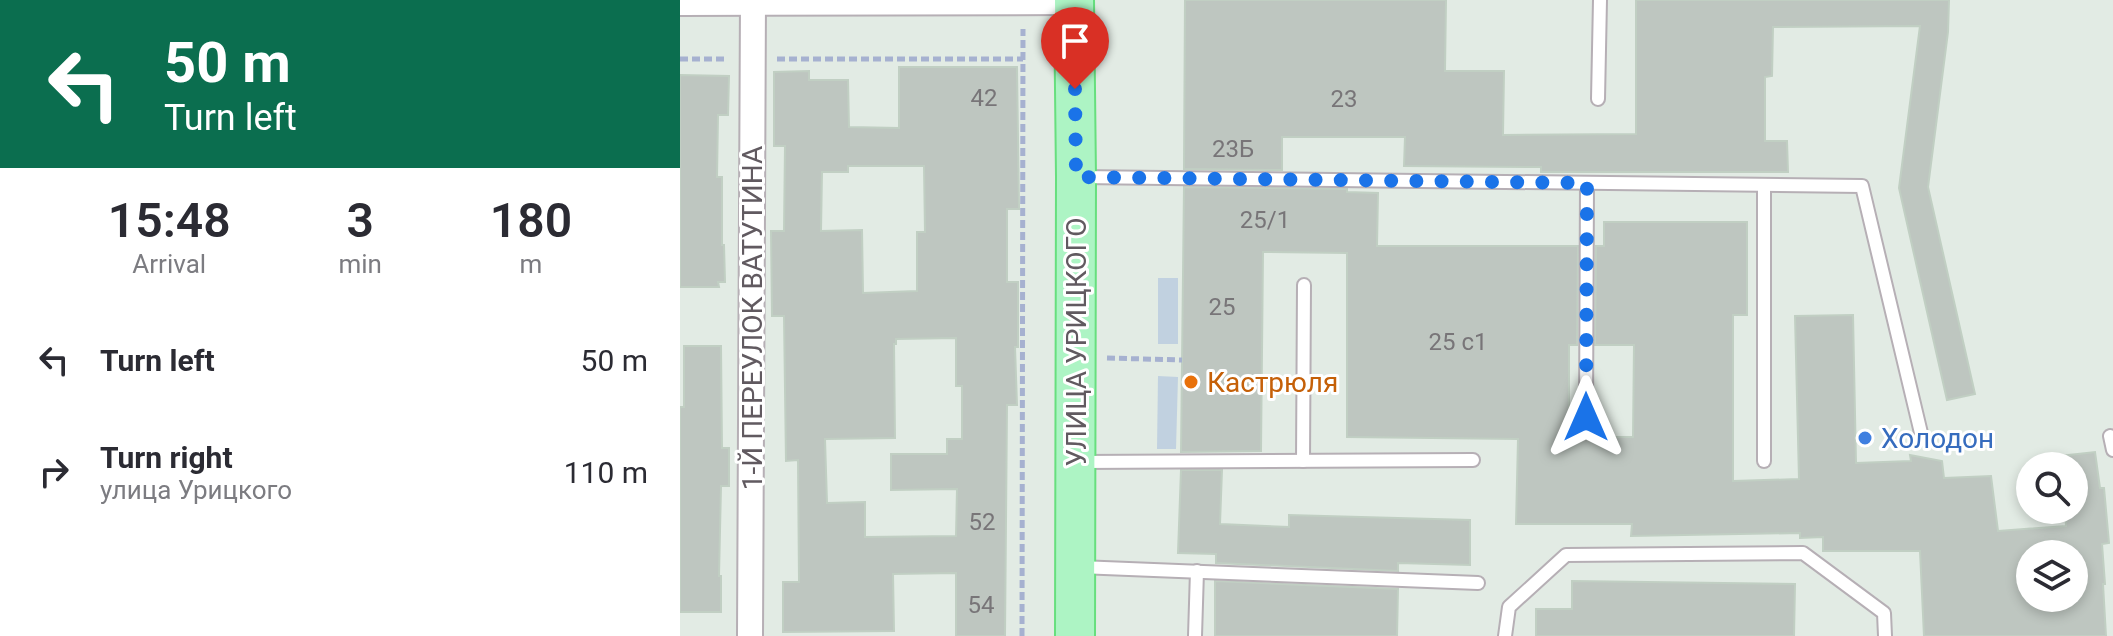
<!DOCTYPE html>
<html lang="en">
<head>
<meta charset="utf-8">
<style>
	:root { --surface:#fff; --page:#f7f7f7; --text:#2b2b33; --muted:#7c7c81 }
	body { margin:0; font-family:Roboto,sans-serif; background:var(--page); color:var(--text); height:100vh; display:flex; flex-direction:column; font-size:30px; white-space:nowrap }
	* { box-sizing:border-box; margin:0 }
	p { font-size:26px; color:var(--muted) }
	.icon { flex:none; width:44px; height:44px; fill:none; stroke:currentColor; stroke-width:2; stroke-linecap:round; stroke-linejoin:round }
	.map { position:relative; flex:1; overflow:hidden }
	.side { display:flex; flex-direction:column; background:var(--surface); width:680px }
	.side>* { flex:none }
	.top-card { background:#0b6e4f; color:#fff; overflow:hidden }
	.controls { position:absolute; left:1336px; top:452px; display:grid; gap:16px }
	.controls a { display:grid; place-items:center; width:72px; height:72px; border-radius:50%; background:var(--surface); box-shadow:0 4px 12px #0003; font-size:40px }
	.pin { position:absolute; display:grid; place-items:center; width:68px; height:68px; color:#fff; margin:-82px -34px; border-radius:50% 50% 50% 0; rotate:-45deg; box-shadow:0 0 8px #0007 }
	.pin .icon { rotate:45deg }
	.me { position:absolute; width:88px; margin:-44px; rotate:0deg; stroke-linejoin:round; filter:drop-shadow(0 0 6px #0008) }
	.turn { display:flex; align-items:center; gap:28px; height:168px; padding:0 32px; font-size:36px }
	.turn .icon { width:104px; height:104px; stroke-width:2.5 }
	.turn b { display:block; font-size:56px; line-height:68px }
	.eta { display:flex; justify-content:space-evenly; align-items:center; height:136px; text-align:center }
	.eta b { font-size:48px; font-weight:600; line-height:56px }
	ul { padding:0; list-style:none }
	li { display:flex; align-items:center; gap:24px; height:112px; padding:0 32px }
	li div { flex:1 }
	li b { display:block; font-size:30px }
	li em { font-style:normal }
	main { display:flex; flex:1; min-height:0 }
	.map>svg:first-child { display:block }
	.green { fill:#c1d1e0 }
	.building { fill:#bec6c0; stroke:#c1cfc3; stroke-width:2; fill-rule:evenodd }
	.lines { fill:none; stroke-linecap:round; stroke-linejoin:round }
	.service-casing { stroke:#b6afb5; stroke-width:16 }
	.minor-casing { stroke:#b6afb5; stroke-width:28 }
	.primary-casing { stroke:#67df7e; stroke-width:42 }
	.path { stroke:#a6b1d0; stroke-width:5; stroke-dasharray:8 4; stroke-linecap:butt }
	.service { stroke:#fff; stroke-width:12 }
	.minor { stroke:#fff; stroke-width:24 }
	.primary { stroke:#adf4c4; stroke-width:38 }
	.route { stroke:#1a73e8; stroke-width:14; stroke-dasharray:0 25.2 }
	.food-dot { fill:#e8710a; stroke:#fff; stroke-width:3 }
	.shop-dot { fill:#3f7fe0; stroke:#fff; stroke-width:3 }
	.labels { text-anchor:middle; dominant-baseline:central; stroke-width:6; stroke-linejoin:round; paint-order:stroke }
	.number-label { font-size:24px; fill:#787578 }
	.street-label { font-size:28px; fill:#615a60; stroke:#fff }
	.food-label { font-size:28px; fill:#c56008; stroke:#fff; text-anchor:start }
	.shop-label { font-size:28px; fill:#366cbe; stroke:#fff; text-anchor:start }
</style>
</head>
<body>
<main>
<section class="side">
<div class="top-card">
<div class="turn"><svg class="icon" aria-label="left" viewBox="0 0 24 24"><path d="M17 20v-9H6M10 6l-5 5 5 5"/></svg><div><b>50 m</b>Turn left</div></div>
</div>
<div class="eta">
<div><b>15:48</b><p>Arrival</p></div>
<div><b>3</b><p>min</p></div>
<div><b>180</b><p>m</p></div>
</div>
<ul>
<li><svg class="icon" aria-label="left" viewBox="0 0 24 24"><path d="M17 20v-9H6M10 6l-5 5 5 5"/></svg><div><b>Turn left</b></div><em>50 m</em></li>
<li><svg class="icon" aria-label="right" viewBox="0 0 24 24"><path d="M7 20v-9h11M14 6l5 5-5 5"/></svg><div><b>Turn right</b><p>улица Урицкого</p></div><em>110 m</em></li>
</ul>
</section>
<div class="map">
<svg width="1433" height="636" viewBox="0 0 1433 636">
	<rect width="100%" height="100%" fill="#e2ebe4"/>
	<g class="green">
		<rect x="478" y="278" width="20" height="66"/>
		<path d="M478,376L498,377L496,449H477Z"/>
	</g>
	<g class="building">
		<path d="M505,0H766L765,71H824L823,135L956,134V0H1269L1268,32L1248,187L1295,394L1267,400L1219,188L1240,26L1093,27L1092,76L1085,77V141H1107L1108,172H861V167L724,166L725,137H602V170L504,169Z"/>
		<path d="M219,67H337L339,209H327V282H338V347H335L337,405H327L325,636H276V573L213,574L214,631L103,632V582H119L118,460L106,461L104,316H92L91,231H104L105,146H94V72L129,71V80H168L169,127L219,128ZM168,166H244L245,232H237V291L183,293L182,230L141,231L142,172H168ZM276,338V386H282V439H267V454H211V490L277,489L276,536L185,537V502L147,503L145,439L215,438L214,344H216V339Z"/>
		<path d="M0,75L49,76L48,115H38L37,177H42V245H44L45,282H38L39,287H0Z"/>
		<path d="M504,187L667,189V192L698,193L697,246H898L897,345H889V437H953L954,345H915L916,246H924V222H1067V315H1053V481L1119,479L1115,316L1173,315L1176,463L1231,461L1230,455L1262,461L1264,478L1311,476L1318,531L1386,526L1385,510H1394V466H1381L1380,456L1415,452L1420,488H1424L1429,543L1422,544L1425,584H1423L1426,636H1244L1240,551H1143V537L1120,538V533L951,536L952,524H836L838,439L667,437V253L583,252L581,451L501,452ZM1350,554H1394V598H1350Z"/>
		<path d="M4,346H41L42,448H49V486H41L39,576H41V612H0V407H4Z"/>
		<path d="M501,470H542L540,524L609,527V515L790,520V565L718,563V571L536,563V554L498,553Z"/>
		<path d="M535,581L718,589L717,636H535Z"/>
		<path d="M892,581L1115,584L1114,636H856V609H892Z"/>
	</g>
	<g class="lines">
		<defs>
			<g id="service">
				<path d="M918,99L920,0"/>
				<path d="M399,177L1182,186L1241,433"/>
				<path d="M906,417L907,183"/>
				<path d="M1430,436L1433,450"/>
				<path d="M623,461L624,285"/>
				<path d="M1084,461V185"/>
				<path d="M399,462L793,460"/>
				<path d="M399,567L798,583"/>
				<path d="M515,636L517,571"/>
				<path d="M825,636L829,607L886,555L1123,553L1204,613L1205,636"/>
			</g>
			<g id="minor">
				<path d="M0,3L394,2"/>
				<path d="M70,636L73,0"/>
			</g>
			<path id="primary" d="M394,0L396,177L395,636"/>
		</defs>
		<use href="#service" class="service-casing"/>
		<use href="#minor" class="minor-casing"/>
		<use href="#primary" class="primary-casing"/>
		<g class="path">
			<path d="M0,59H47"/>
			<path d="M97,59H343"/>
			<path d="M427,358L502,360"/>
			<path d="M342,636L343,29"/>
		</g>
		<use href="#service" class="service"/>
		<use href="#minor" class="minor"/>
		<use href="#primary" class="primary"/>
	</g>
	<g class="lines">
		<path class="route" d="M395,89L396,177L907,183L906,417"/>
	</g>
	<circle class="food-dot" cx="511" cy="382" r="8"/>
	<circle class="shop-dot" cx="1185" cy="438" r="8"/>
	<g class="labels">
		<g class="number-label">
			<text x="304" y="98">42</text>
			<text x="664" y="99">23</text>
			<text x="553" y="149">23Б</text>
			<text x="585" y="220">25/1</text>
			<text x="542" y="307">25</text>
			<text x="778" y="342">25 с1</text>
			<text x="302" y="522">52</text>
			<text x="301" y="605">54</text>
		</g>
		<g class="street-label">
			<text transform="translate(72 318) rotate(-90)">1-Й ПЕРЕУЛОК ВАТУТИНА</text>
			<text transform="translate(396 342) rotate(-90)">УЛИЦА УРИЦКОГО</text>
		</g>
		<g class="food-label">
			<text x="527" y="382">Кастрюля</text>
		</g>
		<g class="shop-label">
			<text x="1201" y="438">Холодон</text>
		</g>
	</g>
</svg>
<div class="controls">
<a><svg class="icon" aria-label="search" viewBox="0 0 24 24"><circle cx="10" cy="10" r="6"/><path d="M15 15l6 6"/></svg></a>
<a><svg class="icon" aria-label="layers" viewBox="0 0 24 24"><path d="M12 4l9 5-9 5-9-5zM3 14l9 5 9-5"/></svg></a>
</div>
<div class="pin" style="left:395px;top:89px;background:#d93025"><svg class="icon" aria-label="arrive" viewBox="0 0 24 24"><path d="M6 21V4h12l-3 4 3 4H6"/></svg></div>
<svg class="me" style="left:906px;top:417px" viewBox="-20 -20 40 40"><path d="M0-17L14 15 0 8-14 15z" fill="#1a73e8" stroke="#fff" stroke-width="4"/></svg>
</div>
</main>
</body>
</html>
